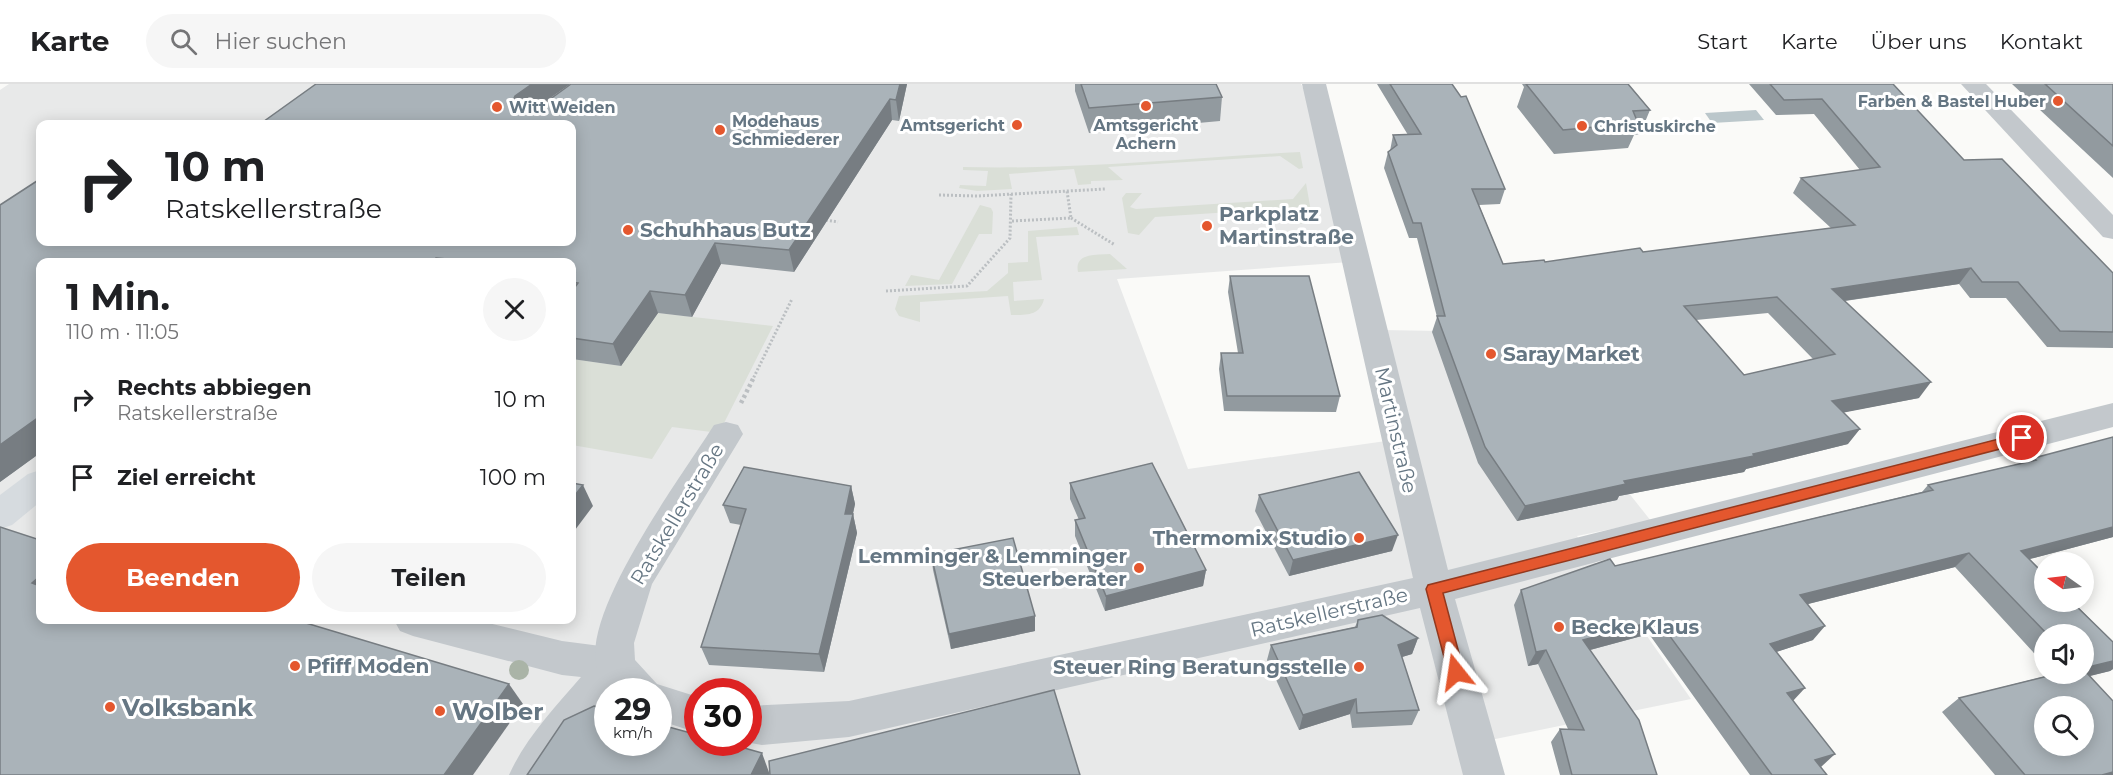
<!DOCTYPE html>
<html lang="de">
<head>
<meta charset="utf-8">
<style>
	:root { --surface:#fff; --page:#f6f6f6; --text:#202124; --muted:#757577; --line:#e0e0e0; --accent:#e4572e }
	body { margin:0; font-family:Montserrat,sans-serif; background:var(--page); color:var(--text); height:100vh; display:flex; flex-direction:column; font-size:22px; white-space:nowrap }
	* { box-sizing:border-box; margin:0 }
	p { font-size:20px; color:var(--muted) }
	.icon { flex:none; width:33px; height:33px; fill:none; stroke:currentColor; stroke-width:2; stroke-linecap:round; stroke-linejoin:round }
	.map { position:relative; flex:1; overflow:hidden }
	.drawer { position:absolute; left:36px; top:174px; width:540px; height:366px; display:flex; flex-direction:column; background:var(--surface); border-radius:12px; box-shadow:0 3px 15px #0003 }
	.drawer>* { flex:none }
	.hud { position:absolute; left:36px; top:36px; width:540px; height:126px; border-radius:12px; box-shadow:0 3px 15px #0003; background:#fff; color:var(--text); overflow:hidden }
	.needle { width:39px; rotate:284deg }
	.controls { position:absolute; left:2034px; top:468px; display:grid; gap:12px }
	.controls a { display:grid; place-items:center; width:60px; height:60px; border-radius:50%; background:var(--surface); box-shadow:0 3px 15px #0003; font-size:30px }
	.speed { position:absolute; left:594px; top:594px; display:flex; gap:12px; font-size:30px; font-weight:700; text-align:center }
	.speed>* { display:grid; place-content:center; width:78px; height:78px; border-radius:50%; background:var(--surface); box-shadow:0 3px 15px #0003; line-height:1 }
	.speed small { font-size:15px; font-weight:400 }
	.speed .limit { border:9px solid #d22; background:#fff; color:#111 }
	.pin { position:absolute; display:grid; place-items:center; width:51px; height:51px; color:#fff; margin:-26px; border:3px solid #fff; border-radius:50%; box-shadow:0 2px 6px #0007 }
	.me { position:absolute; width:66px; margin:-33px; rotate:345deg; stroke-linejoin:round; filter:drop-shadow(0 0 4px #0008) }
	.turn { display:flex; align-items:center; gap:21px; height:126px; padding:0 30px; font-size:27px }
	.turn .icon { width:78px; height:78px; stroke-width:2.5 }
	.turn b { display:block; font-size:42px; line-height:51px }
	.round { display:grid; place-items:center; flex:none; width:63px; height:63px; border-radius:32px; background:var(--page) }
	.headline { display:flex; align-items:center; justify-content:space-between; height:102px; padding:0 30px }
	h1 { font-size:36px; font-weight:700; line-height:45px }
	.button { display:flex; gap:12px; margin-top:auto; padding:12px 30px }
	.button a { flex:1; height:69px; border-radius:36px; background:var(--accent); color:#fff; font-size:24px; font-weight:700; line-height:69px; text-align:center }
	.button a+a { background:var(--page); color:var(--text) }
	ul { padding:0; list-style:none }
	li { display:flex; align-items:center; gap:18px; height:78px; padding:0 30px }
	li div { flex:1 }
	li b { display:block; font-size:22px }
	li em { font-style:normal }
	header { display:flex; align-items:center; gap:36px; box-sizing:border-box; height:84px; padding:0 30px; background:var(--surface); border-bottom:2px solid var(--line) }
	header strong { font-size:28px }
	nav { display:flex; gap:33px; margin-inline-start:auto; font-size:21px }
	.search { width:420px; height:54px; background:var(--page); display:flex; align-items:center; gap:15px; box-sizing:border-box; padding:0 21px; border-radius:33px; color:var(--muted); font-size:22px }
	.map>svg:first-child { display:block }
	.built { fill:#e8e9e9; fill-rule:evenodd }
	.green { fill:#dadfd7 }
	.water { fill:#bbc7cb }
	.lines { fill:none; stroke-linecap:round; stroke-linejoin:round }
	.path-far1 { stroke:#bbbfc2; stroke-width:3; stroke-dasharray:2 2; stroke-linecap:butt }
	.path { stroke:#bbbfc2; stroke-width:4.5; stroke-dasharray:3 3; stroke-linecap:butt }
	.pedestrian { fill:#c3c8cc; fill-rule:evenodd }
	.minor { fill:#c3c8cc; fill-rule:evenodd }
	.secondary { fill:#d6dbdf; fill-rule:evenodd }
	.tree { fill:#aab4a7 }
	.wall { fill:#929a9f; fill-rule:evenodd }
	.shaded-wall { fill:#777d82 }
	.building { fill:#aab3b9; stroke:#777d82; stroke-width:1.5; fill-rule:evenodd }
	.route { fill:#e4572e; stroke:#94391e; stroke-width:1.5 }
	.poi-dot { fill:#e4572e; stroke:#fff; stroke-width:2 }
	.labels { text-anchor:middle; dominant-baseline:central; stroke-width:6; stroke-linejoin:round; paint-order:stroke }
	.far-poi-label { font-size:16px; font-weight:bold; fill:#657683; stroke:#fff; text-anchor:start }
	.poi-label { font-size:20px; font-weight:bold; fill:#657683; stroke:#fff; text-anchor:start }
	.street-label { font-size:20px; fill:#657683; stroke:#fff }
	.near-poi-label { font-size:24px; font-weight:bold; fill:#657683; stroke:#fff; text-anchor:start }
</style>
</head>
<body>
<header>
<strong>Karte</strong>
<div class="search"><svg class="icon" aria-label="search" viewBox="0 0 24 24"><circle cx="10" cy="10" r="6"/><path d="M15 15l6 6"/></svg>Hier suchen</div>
<nav><a>Start</a><a>Karte</a><a>Über uns</a><a>Kontakt</a></nav>
</header>
<div class="map">
<svg width="2113" height="691" viewBox="0 0 2113 691">
	<rect width="100%" height="100%" fill="#fafaf8"/>
	<path class="built" d="M9,0H1301L1324,45L1350,178L1117,195L1188,385L1407,354L1381,246L1440,247L1537,293L1651,437L1577,452L1691,615L1466,661L1474,691H0V6ZM40,40H572V158H40ZM40,178H572V536H40ZM608,608H658V658H608ZM698,608H748V658H698Z"/>
	<g class="green">
		<path d="M1300,68L1303,84L1299,85L1280,72L1108,83L1123,96L1091,97V100L1078,101L1074,85L1009,90L1012,105L977,107L959,104L960,101L986,102L988,87L963,86V83C1075,86 1188,74 1300,68Z"/>
		<path d="M1306,99L1313,139L1293,140L1305,123L1289,124L1155,133L1139,151L1128,149L1122,114L1126,109H1142L1130,123L1136,125L1293,115Z"/>
		<path d="M980,121L991,124L993,128L992,150H979L952,200L905,202L911,191L939,196Z"/>
		<path d="M1077,143L1079,151L1036,153L1042,196L1013,198L1014,217L1044,215C1040,232 1026,231 1011,231L1008,212L920,218V238L899,232L895,225L899,212L987,207L1008,189V179L1028,178V147Z"/>
		<path d="M1110,170L1127,185L1078,188C1074,169 1096,171 1110,170Z"/>
		<path d="M658,229L773,242L719,349L672,343L652,375L572,361V275L621,282Z"/>
	</g>
	<path class="water" d="M1756,26L1764,36L1712,39L1705,29Z"/>
	<g class="lines">
		<g class="path-far1">
			<path d="M939,111L977,112L1105,105"/>
			<path d="M1071,134L1115,161"/>
			<path d="M826,136L838,138"/>
			<path d="M1012,137L1071,134L1067,107"/>
			<path d="M886,207L967,202L1010,154L1011,110"/>
			<path d="M752,297L792,215"/>
		</g>
		<path class="path" d="M741,319L753,295"/>
		<path class="pedestrian" d="M394,536H476L562,557L616,564L630,569L636,581L630,593L618,608H608V620L579,654L554,691H509C525,655 555,623 581,593L562,591L413,552L400,547Z"/>
		<g class="minor">
			<path d="M1302,0H1326L1448,486L2113,319V343L1455,515L1505,691H1463L1420,524L849,653L762,661L745,658H748V622L849,617L1413,494Z"/>
			<path d="M1961,0H1986L2113,131V155L2103,153Z"/>
			<path d="M726,338L738,341L743,350L652,500L634,559L635,576L657,600L698,613V649L658,636V608H613C607,599 598,590 596,580C585,522 682,392 714,341Z"/>
		</g>
		<path class="secondary" d="M40,386V418L12,441L0,445V411L28,390Z"/>
	</g>
	<circle class="tree" cx="519" cy="586" r="10"/>
	<g class="wall">
		<path d="M316,0H570L540,21L571,0H907L899,37L892,36L794,188L721,180L692,233L658,229L621,282L572,275V178H40V369L0,398L40,158H572Z"/>
		<path d="M1075,0H1216L1222,13L1220,37L1089,49L1075,7Z"/>
		<path d="M1377,0H1452L1505,105L1500,120L1479,121L1503,180L1545,178L1643,168L1831,144L1793,109L1801,94L1860,86L1814,30L1776,31L1749,0H1893L1964,76L2113,189V264L2047,263L2006,214H1970L1959,200L1845,217L1919,314L1844,328L1848,360L1746,385L1744,388L1619,412L1617,416L1517,437L1478,379L1432,248L1437,233L1417,154H1409L1384,84L1388,68L1390,67L1393,51H1408ZM1768,229L1813,275L1744,291L1696,236Z"/>
		<path d="M1522,0H1628L1650,26L1640,50L1634,51L1628,64L1554,70L1517,23L1524,3Z"/>
		<path d="M2012,0H2113V94Z"/>
		<path d="M1230,192L1340,312L1336,328L1224,327L1219,285L1221,269H1238L1228,208Z"/>
		<path d="M2034,374L2113,453L2030,475L2113,558V585L2110,587L2089,592L2113,691H1995L1942,628L1959,614L2054,590H2084V550H2044V580L1955,483L1808,520L1813,556L1776,568L1793,617L1821,683L1827,691H1750L1649,550L1590,566L1657,691H1560L1551,658L1560,645H1568L1538,580L1528,582L1514,521L1521,506L1615,482L1922,408L1928,401L2031,377Z"/>
		<path d="M1070,399L1206,486L1203,502L1105,527L1075,452V436H1079L1070,415Z"/>
		<path d="M851,402L855,420L853,430L857,449L824,588L709,581L701,563L741,441L730,439L723,421Z"/>
		<path d="M1259,411L1392,467L1289,492L1255,427Z"/>
		<path d="M931,470L1035,547L951,565L933,486Z"/>
		<path d="M1358,536L1418,554L1412,570L1402,573L1419,626L1412,641L1352,644L1350,630L1299,646L1267,576L1271,561L1355,543Z"/>
	</g>
	<g class="shaded-wall">
		<path d="M532,0H570L523,33L511,21L515,12Z"/>
		<path d="M900,0H907L899,37L896,16Z"/>
		<path d="M890,15L892,36L794,188L789,166Z"/>
		<path d="M715,159L721,180L692,233L685,211Z"/>
		<path d="M436,174L439,178H431Z"/>
		<path d="M1971,184L1959,200L1822,220L1832,205Z"/>
		<path d="M650,207L658,229L621,282L613,260Z"/>
		<path d="M1931,298L1919,314L1821,333L1832,317Z"/>
		<path d="M39,333L40,335V369L0,398V361Z"/>
		<path d="M1860,345L1848,360L1746,385L1744,388L1619,412L1617,416L1517,437L1525,422L1624,397L1753,370Z"/>
		<path d="M583,401L593,422L572,450V415Z"/>
		<path d="M851,402L855,420L850,442L853,430L857,449L824,588L819,570L845,430Z"/>
		<path d="M2113,443V453L2007,481L2021,467Z"/>
		<path d="M1398,451L1392,467L1289,492L1293,476Z"/>
		<path d="M1969,469L1955,483L1788,525L1800,511Z"/>
		<path d="M1206,486L1203,502L1105,527L1106,512Z"/>
		<path d="M40,492V506L32,499Z"/>
		<path d="M1035,532V547L951,565L949,550Z"/>
		<path d="M1658,536L1649,550L1575,570L1583,556Z"/>
		<path d="M1825,542L1813,556L1758,574L1770,560Z"/>
		<path d="M1418,554L1412,570L1392,576L1398,561Z"/>
		<path d="M1546,566L1538,580L1528,582L1536,568Z"/>
		<path d="M2113,577V585L2110,587L2062,599L2084,590V584Z"/>
		<path d="M509,600L523,620L473,691H444Z"/>
		<path d="M1805,604L1792,618L1787,609Z"/>
		<path d="M1356,615L1350,630L1299,646L1303,631Z"/>
		<path d="M762,669L770,691H751Z"/>
		<path d="M1835,670L1821,683L1815,676Z"/>
		<path d="M2113,688V691H2102Z"/>
	</g>
	<g class="building">
		<path d="M316,0H532L515,12L511,21H542L571,0H900L896,16L890,15L789,166L715,159L685,211L650,207L613,260L572,254V207L578,199L572,198V193L575,189L572,188V178H482L436,174L431,178L416,177L415,178H40V334L39,333L0,361V121L40,95V158H572V40H233L238,37L260,40Z"/>
		<path d="M1081,0H1216L1222,13L1089,24Z"/>
		<path d="M1390,0H1452L1461,13L1466,12L1505,105H1472L1503,180L1544,176L1545,178L1640,164L1643,168L1855,141L1801,94L1880,83L1822,15L1784,16L1770,0H1893L1964,76L2002,75L2113,189V248L2060,247L2018,198H1982L1971,184L1832,205L1931,298L1832,317L1860,345L1753,370L1754,372L1624,397L1626,400L1525,422L1485,363L1437,232H1445L1421,139H1413L1388,68L1397,61L1393,51L1421,50ZM1777,213L1835,270L1744,291L1684,222Z"/>
		<path d="M1526,0H1628L1650,26L1633,27L1638,39L1563,46Z"/>
		<path d="M2045,0H2113V62Z"/>
		<path d="M1230,192H1309L1340,312H1227L1221,269H1243Z"/>
		<path d="M2113,353V443L2021,467L2044,490V518H2072L2113,558V577L2084,584V550H2047L1969,469L1800,511L1825,542L1770,560L1805,604L1787,609L1835,670L1815,676L1827,691H1772L1658,536L1583,556L1639,636L1657,691H1572L1560,645L1584,646L1546,566L1536,568L1521,506L1610,475L1615,482L1933,406L1928,401L2036,376L2034,374Z"/>
		<path d="M1152,379L1206,486L1106,512L1075,436L1085,434L1070,399Z"/>
		<path d="M744,383L851,402L845,430H853L819,570L701,563L746,425L723,421Z"/>
		<path d="M1359,388L1398,451L1293,476L1259,411Z"/>
		<path d="M572,399L583,401L572,415Z"/>
		<path d="M0,443L40,456V492L32,499L40,502V536H296L509,600L444,691H0Z"/>
		<path d="M1013,454L1035,532L949,550L931,470Z"/>
		<path d="M1382,531L1418,554L1398,561L1419,626L1357,629L1356,615L1303,631L1271,561L1357,543L1358,536Z"/>
		<path d="M2084,586L2113,617V688L2102,691H2025L1959,614L2056,590H2084ZM2044,622H2084V662H2044Z"/>
		<path d="M1054,606L1080,691H770L769,677Z"/>
		<path d="M594,622L608,626V658H658V640L698,651V658H723L762,669L751,691H527L564,636Z"/>
	</g>
	<path class="route" d="M2022,349L2029,354L2027,358L1443,509L1464,588L1462,593L1456,595L1450,593L1448,588L1426,505L1428,501Z"/>
	<g class="poi-dot">
		<circle cx="2058" cy="17" r="6"/>
		<circle cx="1146" cy="22" r="6"/>
		<circle cx="497" cy="23" r="6"/>
		<circle cx="1017" cy="41" r="6"/>
		<circle cx="1582" cy="42" r="6"/>
		<circle cx="720" cy="46" r="6"/>
		<circle cx="1207" cy="142" r="6"/>
		<circle cx="628" cy="146" r="6"/>
		<circle cx="1491" cy="270" r="6"/>
		<circle cx="1359" cy="454" r="6"/>
		<circle cx="1139" cy="484" r="6"/>
		<circle cx="1559" cy="543" r="6"/>
		<circle cx="295" cy="582" r="6"/>
		<circle cx="1359" cy="583" r="6"/>
		<circle cx="110" cy="623" r="6"/>
		<circle cx="440" cy="627" r="6"/>
	</g>
	<g class="labels">
		<g class="far-poi-label">
			<text x="2046" y="17" text-anchor="end">Farben &amp; Bastel Huber</text>
			<text x="509" y="23">Witt Weiden</text>
			<text x="732" y="37">Modehaus<tspan x="732" dy="18">Schmiederer</tspan></text>
			<text x="1005" y="41" text-anchor="end">Amtsgericht</text>
			<text x="1146" y="41" text-anchor="middle">Amtsgericht<tspan x="1146" dy="18">Achern</tspan></text>
			<text x="1594" y="42">Christuskirche</text>
		</g>
		<g class="poi-label">
			<text x="1219" y="130">Parkplatz<tspan x="1219" dy="23">Martinstraße</tspan></text>
			<text x="640" y="146">Schuhhaus Butz</text>
			<text x="1503" y="270">Saray Market</text>
			<text x="1347" y="454" text-anchor="end">Thermomix Studio</text>
			<text x="1127" y="472" text-anchor="end">Lemminger &amp; Lemminger<tspan x="1127" dy="23">Steuerberater</tspan></text>
			<text x="1571" y="543">Becke Klaus</text>
			<text x="307" y="582">Pfiff Moden</text>
			<text x="1347" y="583" text-anchor="end">Steuer Ring Beratungsstelle</text>
		</g>
		<g class="street-label">
			<text transform="translate(1396 346) rotate(77)">Martinstraße</text>
			<text transform="translate(677 430) rotate(-59)">Ratskellerstraße</text>
			<text transform="translate(1329 528) rotate(-13)">Ratskellerstraße</text>
		</g>
		<g class="near-poi-label">
			<text x="122" y="623">Volksbank</text>
			<text x="452" y="627">Wolber</text>
		</g>
	</g>
</svg>
<div class="controls">
<a><svg class="needle" viewBox="-14 -14 28 28"><path d="M0-13l5 13h-10z" fill="#e53935"/><path d="M0 13l5-13h-10z" fill="#757577"/></svg></a>
<a><svg class="icon" aria-label="sound" viewBox="0 0 24 24"><path d="M4 9h4l5-4v14l-5-4H4zM17 9q2 3 0 6"/></svg></a>
<a><svg class="icon" aria-label="search" viewBox="0 0 24 24"><circle cx="10" cy="10" r="6"/><path d="M15 15l6 6"/></svg></a>
</div>
<div class="speed"><div>29<small>km/h</small></div><div class="limit">30</div></div>
<div class="pin" style="left:2022px;top:354px;background:#d93025"><svg class="icon" aria-label="arrive" viewBox="0 0 24 24"><path d="M6 21V4h12l-3 4 3 4H6"/></svg></div>
<svg class="me" style="left:1456px;top:588px" viewBox="-20 -20 40 40"><path d="M0-17L14 15 0 8-14 15z" fill="#e4572e" stroke="#fff" stroke-width="4"/></svg>
<div class="hud">
<div class="turn"><svg class="icon" aria-label="right" viewBox="0 0 24 24"><path d="M7 20v-9h11M14 6l5 5-5 5"/></svg><div><b>10 m</b>Ratskellerstraße</div></div>
</div>
<section class="drawer">
<div class="headline"><div><h1>1 Min.</h1><p>110 m · 11:05</p></div><a class="round"><svg class="icon" aria-label="close" viewBox="0 0 24 24"><path d="M6 6l12 12M18 6L6 18"/></svg></a></div>
<ul>
<li><svg class="icon" aria-label="right" viewBox="0 0 24 24"><path d="M7 20v-9h11M14 6l5 5-5 5"/></svg><div><b>Rechts abbiegen</b><p>Ratskellerstraße</p></div><em>10 m</em></li>
<li><svg class="icon" aria-label="arrive" viewBox="0 0 24 24"><path d="M6 21V4h12l-3 4 3 4H6"/></svg><div><b>Ziel erreicht</b></div><em>100 m</em></li>
</ul>
<div class="button"><a>Beenden</a><a>Teilen</a></div>
</section>
</div>
</body>
</html>
